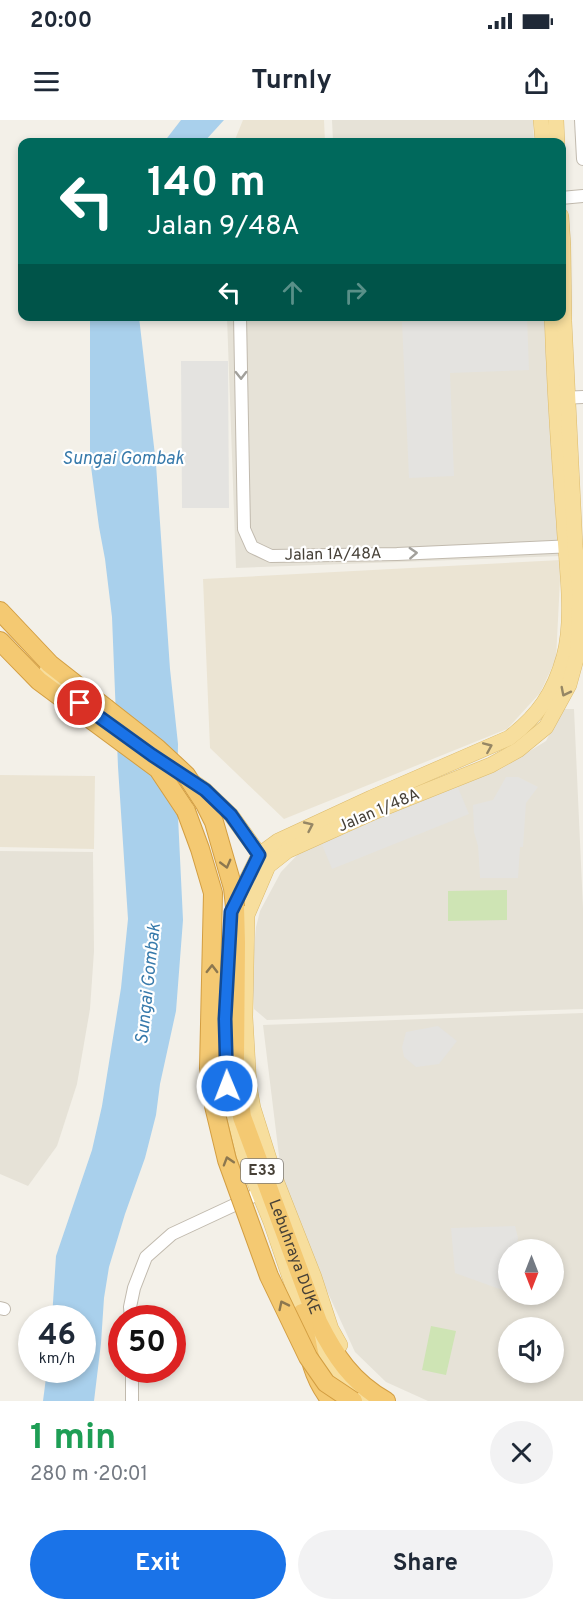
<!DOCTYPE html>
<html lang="en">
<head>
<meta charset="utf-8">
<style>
	:root { --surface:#fff; --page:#f2f2f3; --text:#1f2937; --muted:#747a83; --accent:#1a73e8 }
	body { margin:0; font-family:Overpass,sans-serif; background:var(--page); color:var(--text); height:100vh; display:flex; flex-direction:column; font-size:22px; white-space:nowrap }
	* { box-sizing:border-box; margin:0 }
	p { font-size:20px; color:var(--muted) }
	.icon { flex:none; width:33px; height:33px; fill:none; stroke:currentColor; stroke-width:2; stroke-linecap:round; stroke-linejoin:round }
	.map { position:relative; height:1281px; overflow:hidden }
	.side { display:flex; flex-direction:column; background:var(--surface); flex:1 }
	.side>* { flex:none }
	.guide { position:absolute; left:18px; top:18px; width:548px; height:183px; border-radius:12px; box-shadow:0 3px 9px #0003; background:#00695c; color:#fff; overflow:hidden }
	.needle { width:39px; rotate:180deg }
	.controls { position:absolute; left:498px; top:1119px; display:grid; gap:12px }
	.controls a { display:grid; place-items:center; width:66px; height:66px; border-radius:50%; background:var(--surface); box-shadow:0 3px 9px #0003; font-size:30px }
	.speed { position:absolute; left:18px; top:1185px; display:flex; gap:12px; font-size:30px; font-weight:700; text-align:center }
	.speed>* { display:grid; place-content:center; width:78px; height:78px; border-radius:50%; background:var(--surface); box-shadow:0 3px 9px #0003; line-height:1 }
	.speed small { font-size:15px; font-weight:400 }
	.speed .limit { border:9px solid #d22; background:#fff; color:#111 }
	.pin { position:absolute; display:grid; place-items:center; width:51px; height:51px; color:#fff; margin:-26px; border:3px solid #fff; border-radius:50%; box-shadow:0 2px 6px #0007 }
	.me { position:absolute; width:66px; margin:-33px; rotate:359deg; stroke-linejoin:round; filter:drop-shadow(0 0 4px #0008) }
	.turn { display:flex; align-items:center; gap:21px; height:126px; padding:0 30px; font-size:27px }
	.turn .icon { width:78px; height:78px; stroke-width:2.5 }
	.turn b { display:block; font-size:42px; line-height:51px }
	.lanes { display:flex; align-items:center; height:57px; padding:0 30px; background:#0003; justify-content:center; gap:30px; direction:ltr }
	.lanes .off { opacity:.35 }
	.round { display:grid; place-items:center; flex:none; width:63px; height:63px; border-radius:32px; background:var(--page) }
	.overview { display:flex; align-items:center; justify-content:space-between; height:102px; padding:0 30px }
	h1 { font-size:36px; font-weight:700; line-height:45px; color:#1e9e55 }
	.primary-button { display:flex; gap:12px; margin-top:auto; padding:12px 30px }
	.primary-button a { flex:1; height:69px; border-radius:36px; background:var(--accent); color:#fff; font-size:24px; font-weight:700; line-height:69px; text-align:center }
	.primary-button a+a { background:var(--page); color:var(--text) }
	.status { display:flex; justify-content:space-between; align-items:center; height:42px; padding:0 30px; background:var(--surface); direction:ltr }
	.status svg { height:16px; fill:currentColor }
	header { display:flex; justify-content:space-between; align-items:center; height:78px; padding:0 30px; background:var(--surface); font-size:27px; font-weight:700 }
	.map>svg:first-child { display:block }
	.residential { fill:#e6e2d7; fill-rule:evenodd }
	.education { fill:#ebe4d3 }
	.green { fill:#cee4b4 }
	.parking { fill:#e4e3e0 }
	.water { fill:#a9d0ec }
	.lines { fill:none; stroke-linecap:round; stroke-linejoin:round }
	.minor-casing { stroke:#c1baae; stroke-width:14 }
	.major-casing { stroke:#dcbb6d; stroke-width:16 }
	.highway-casing { stroke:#d39e42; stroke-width:20 }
	.minor { stroke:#fff; stroke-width:12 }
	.major { stroke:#f7de9d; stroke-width:15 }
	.highway { stroke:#f4c972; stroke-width:18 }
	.highway-bridge-casing { stroke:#d39e42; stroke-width:20; stroke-linecap:butt }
	.highway-bridge { stroke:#f4c972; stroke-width:18 }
	.oneway { stroke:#a2a09b }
	.oneway2 { stroke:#968765 }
	.oneway3 { stroke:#8c774f }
	.route-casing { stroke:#114b97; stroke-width:15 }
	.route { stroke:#1a73e8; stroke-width:10 }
	.labels { text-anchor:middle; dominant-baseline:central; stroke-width:4.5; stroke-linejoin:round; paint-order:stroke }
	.shield { fill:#fff; stroke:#7e7973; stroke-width:1.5 }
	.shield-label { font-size:15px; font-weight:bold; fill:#464037 }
	.street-label { font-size:16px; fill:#464037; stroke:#fff }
	.water-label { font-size:18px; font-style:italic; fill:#377aab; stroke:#fff }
</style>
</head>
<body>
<div class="status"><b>20:00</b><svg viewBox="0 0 49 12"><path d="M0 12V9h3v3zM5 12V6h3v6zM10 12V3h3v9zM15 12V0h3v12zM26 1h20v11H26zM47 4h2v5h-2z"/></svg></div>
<header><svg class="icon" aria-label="menu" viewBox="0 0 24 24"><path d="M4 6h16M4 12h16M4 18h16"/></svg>Turnly<svg class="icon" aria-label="share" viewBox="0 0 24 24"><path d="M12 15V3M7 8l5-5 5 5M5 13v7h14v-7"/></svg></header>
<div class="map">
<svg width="583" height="1281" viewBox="0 0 583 1281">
	<rect width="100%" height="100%" fill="#f3f0e8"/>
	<g class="residential">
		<path d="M332,0H533L534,22H333Z"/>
		<path d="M227,197H545L561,436L236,448Z"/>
		<path d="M562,589H574L583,788V889L267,900L254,889L252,851L256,807L260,791L281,752L301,731L456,663L499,650L546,621Z"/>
		<path d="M0,731L93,732L94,831L90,889L77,964L57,1026L28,1066L0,1054Z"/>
		<path d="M583,893V1281H428L386,1262L355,1232L317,1149L287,1071L280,1044L263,905ZM508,1130H554V1174H508ZM508,1208H554V1252H508Z"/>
	</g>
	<g class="education">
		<path d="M243,0H324L325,22H234Z"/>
		<path d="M561,440L556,539L540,573L507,609L284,699L210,628L203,459Z"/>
		<path d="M0,655L95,656L94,729L0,727Z"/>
	</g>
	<g class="green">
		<path d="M507,770V800L448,801V771Z"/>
		<path d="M431,1206L456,1211L446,1255L422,1250Z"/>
	</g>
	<g class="parking">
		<path d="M527,197L529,250L450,253L454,356L409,358L402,202Z"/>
		<path d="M181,241H228L229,388H182Z"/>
		<path d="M506,657H518L538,667L526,683L523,727H520L518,758H480L478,726L474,712L473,685L493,680Z"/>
		<path d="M457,665L469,694L332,749L320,720Z"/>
		<path d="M438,906L457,921L439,944L416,947L404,937L402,927L406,912Z"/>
		<path d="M515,1106L518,1118L516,1129L508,1130V1172L455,1153L451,1108Z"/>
	</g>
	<g class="water">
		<path d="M181,0H224L204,22H164Z"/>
		<path d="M90,197H139L156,344L170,549L178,624L177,676L183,800L176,891L160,964L156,995L145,1038L125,1094L109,1147L104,1178L101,1223L94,1281H43L47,1250H82V1198H52L56,1136L92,1030L102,986L121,868L128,799L118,647L112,497L105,439L99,407L90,339Z"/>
	</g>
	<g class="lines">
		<defs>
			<g id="minor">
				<path d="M581,0L583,39"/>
				<path d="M561,78L583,76"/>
				<path d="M240,196L244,409L252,427L271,436L397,434L574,426"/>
				<path d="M560,278L583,277"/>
				<path d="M0,1188L4,1189"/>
				<path d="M131,1198L130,1187L134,1168L146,1137L172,1114L260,1073"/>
				<path d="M132,1281V1250"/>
			</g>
			<g id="major">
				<path d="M541,0L543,22"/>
				<path d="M556,0L557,22"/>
				<path d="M47,551L84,586"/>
				<path d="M195,663L205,670L231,695L264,741"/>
				<path d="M233,787L259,735L278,721L371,678L509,618C538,596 554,573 564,537C575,497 566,443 564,401C560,348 556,295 554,242C553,227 553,212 552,196"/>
				<path d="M228,859L225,899L227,966L244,1036L271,1102L302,1193L332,1248L346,1265L364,1281"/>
				<path d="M340,1225L331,1209L314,1157L275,1058L253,988L249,966L245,897L247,795L268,746L287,731L376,691L491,645L518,630L546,607L569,565L578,532L580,473L575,426L564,201L563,125L561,96"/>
			</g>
			<g id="highway">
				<path d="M0,491L50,544L106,588"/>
				<path d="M0,521L39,561L158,649L186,691"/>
				<path id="s1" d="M235,787L236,823L235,940L242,997L318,1202C335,1236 352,1262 386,1281"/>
				<path d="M302,1193C308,1227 309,1253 331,1281"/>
			</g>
		</defs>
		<use href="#minor" class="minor-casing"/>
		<use href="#major" class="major-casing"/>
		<use href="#highway" class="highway-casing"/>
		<use href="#minor" class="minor"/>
		<use href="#major" class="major"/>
		<use href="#highway" class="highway"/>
		<defs>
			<g id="highway-bridge">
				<path d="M106,588L157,628L186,655L205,684L214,702L233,768L235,787"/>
				<path d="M186,691L200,729L213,773L209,948L214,986L227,1040L269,1156L308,1237L326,1263L353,1281"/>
			</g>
		</defs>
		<use href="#highway-bridge" class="highway-bridge-casing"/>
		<use href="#highway-bridge" class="highway-bridge"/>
	</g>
	<defs><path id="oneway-chevron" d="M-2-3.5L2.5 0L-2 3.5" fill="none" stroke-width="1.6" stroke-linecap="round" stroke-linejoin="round" transform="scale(1.5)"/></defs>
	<g class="oneway">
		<use href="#oneway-chevron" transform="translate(241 255) rotate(89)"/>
		<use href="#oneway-chevron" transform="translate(413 433) rotate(-3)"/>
	</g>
	<g class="oneway2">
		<use href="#oneway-chevron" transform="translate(565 572) rotate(117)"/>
		<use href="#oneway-chevron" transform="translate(488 627) rotate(-23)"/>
		<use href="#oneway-chevron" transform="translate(309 706) rotate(-25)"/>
	</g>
	<g class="oneway3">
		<use href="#oneway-chevron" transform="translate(226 744) rotate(75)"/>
		<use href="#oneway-chevron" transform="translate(212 849) rotate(-89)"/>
		<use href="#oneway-chevron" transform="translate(228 1041) rotate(-107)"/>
		<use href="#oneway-chevron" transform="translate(283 1185) rotate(-116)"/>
	</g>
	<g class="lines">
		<defs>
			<path id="route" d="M80,583L152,635L205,670L231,695L259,735L231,792L225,899L227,966"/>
		</defs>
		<use href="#route" class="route-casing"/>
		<use href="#route" class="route"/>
	</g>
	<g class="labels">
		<rect class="shield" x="241" y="1039" width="42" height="24" rx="4.5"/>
		<g class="shield-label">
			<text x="262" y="1051">E33</text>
		</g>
		<g class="street-label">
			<text transform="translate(333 435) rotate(-1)">Jalan 1A/48A</text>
			<text transform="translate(379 691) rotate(-23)">Jalan 1/48A</text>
			<text stroke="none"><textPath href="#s1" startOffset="360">Lebuhraya DUKE</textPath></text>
		</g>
		<g class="water-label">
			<text x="123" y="339">Sungai Gombak</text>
			<text transform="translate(149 864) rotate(-84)">Sungai Gombak</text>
		</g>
	</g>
</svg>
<div class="controls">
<a><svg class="needle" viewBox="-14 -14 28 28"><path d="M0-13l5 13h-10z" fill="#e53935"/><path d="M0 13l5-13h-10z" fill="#747a83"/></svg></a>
<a><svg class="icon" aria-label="sound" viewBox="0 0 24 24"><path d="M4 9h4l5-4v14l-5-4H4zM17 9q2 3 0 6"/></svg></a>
</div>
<div class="speed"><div>46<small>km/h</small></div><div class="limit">50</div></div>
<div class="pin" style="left:80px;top:583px;background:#d93025"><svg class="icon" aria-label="arrive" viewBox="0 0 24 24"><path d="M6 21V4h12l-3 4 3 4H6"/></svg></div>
<svg class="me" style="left:227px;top:966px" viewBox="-20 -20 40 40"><circle r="17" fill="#1a73e8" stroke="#fff" stroke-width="3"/><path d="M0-11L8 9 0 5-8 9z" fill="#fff"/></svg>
<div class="guide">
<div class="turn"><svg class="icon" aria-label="left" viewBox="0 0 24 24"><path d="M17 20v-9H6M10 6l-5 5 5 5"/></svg><div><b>140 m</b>Jalan 9/48A</div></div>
<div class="lanes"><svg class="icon" aria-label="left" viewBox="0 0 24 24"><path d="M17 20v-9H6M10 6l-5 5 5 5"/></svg><svg class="icon off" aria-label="ahead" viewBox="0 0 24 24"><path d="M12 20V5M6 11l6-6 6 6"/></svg><svg class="icon off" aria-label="right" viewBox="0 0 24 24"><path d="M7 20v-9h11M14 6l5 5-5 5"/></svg></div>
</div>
</div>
<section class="side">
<div class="overview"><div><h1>1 min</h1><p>280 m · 20:01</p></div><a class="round"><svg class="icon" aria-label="close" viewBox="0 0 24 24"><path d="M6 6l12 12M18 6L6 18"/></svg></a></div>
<div class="primary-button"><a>Exit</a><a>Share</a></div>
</section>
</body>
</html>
